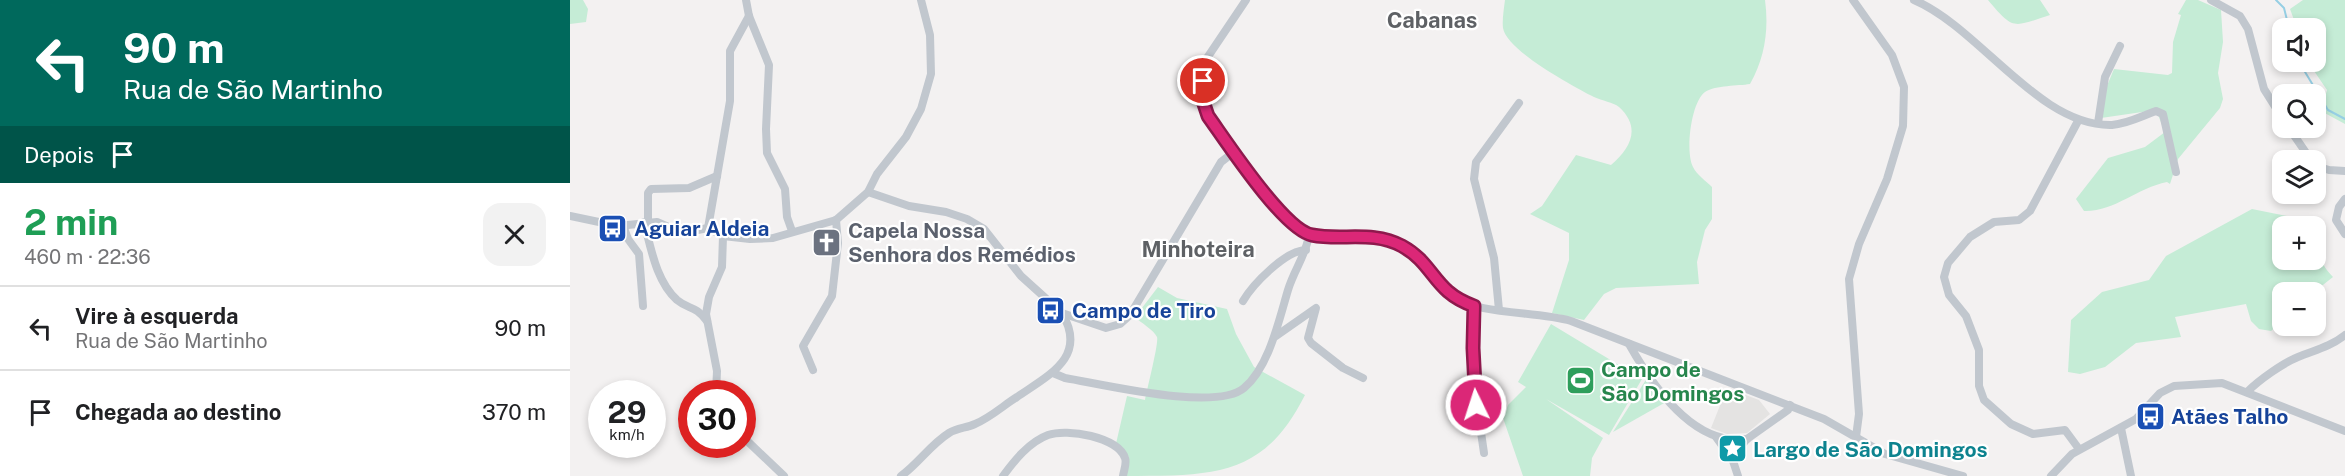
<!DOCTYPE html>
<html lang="pt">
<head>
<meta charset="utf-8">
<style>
	:root { --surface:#fff; --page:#f2f2f2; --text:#202124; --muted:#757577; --line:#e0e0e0 }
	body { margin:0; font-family:"Public Sans",sans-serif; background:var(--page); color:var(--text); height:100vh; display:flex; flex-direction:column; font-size:22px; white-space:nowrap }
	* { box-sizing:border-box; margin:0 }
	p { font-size:20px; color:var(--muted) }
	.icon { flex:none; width:33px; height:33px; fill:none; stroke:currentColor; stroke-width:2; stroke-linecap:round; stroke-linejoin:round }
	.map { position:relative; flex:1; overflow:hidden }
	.panel { display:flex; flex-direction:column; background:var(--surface); width:570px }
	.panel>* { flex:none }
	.hud { background:#00695c; color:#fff; overflow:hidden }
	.fabs { position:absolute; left:1702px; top:18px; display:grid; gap:12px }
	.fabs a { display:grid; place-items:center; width:54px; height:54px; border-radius:12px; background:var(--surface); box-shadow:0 3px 9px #0003; font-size:30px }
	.speed { position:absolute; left:18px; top:380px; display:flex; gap:12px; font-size:30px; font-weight:700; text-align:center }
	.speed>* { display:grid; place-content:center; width:78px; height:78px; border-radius:50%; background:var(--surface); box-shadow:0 3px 9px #0003; line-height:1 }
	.speed small { font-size:15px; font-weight:400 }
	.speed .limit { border:9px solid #d22; background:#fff; color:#111 }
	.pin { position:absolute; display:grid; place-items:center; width:51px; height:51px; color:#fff; margin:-26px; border:3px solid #fff; border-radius:50%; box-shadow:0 2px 6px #0007 }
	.me { position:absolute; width:66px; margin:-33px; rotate:356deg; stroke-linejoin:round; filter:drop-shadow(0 0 4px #0008) }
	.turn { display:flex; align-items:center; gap:21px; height:126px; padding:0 24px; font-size:27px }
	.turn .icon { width:78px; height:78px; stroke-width:2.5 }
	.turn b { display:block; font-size:42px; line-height:51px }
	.then { display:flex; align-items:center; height:57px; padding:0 24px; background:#0003; gap:12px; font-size:22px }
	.round { display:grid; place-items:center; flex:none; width:63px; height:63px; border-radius:18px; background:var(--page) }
	.summary { display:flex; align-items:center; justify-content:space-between; height:102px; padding:0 24px }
	h1 { font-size:36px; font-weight:700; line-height:45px; color:#1e9e55 }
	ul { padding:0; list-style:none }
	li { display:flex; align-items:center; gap:18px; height:84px; padding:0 24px; border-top:2px solid var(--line) }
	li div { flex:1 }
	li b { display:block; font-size:22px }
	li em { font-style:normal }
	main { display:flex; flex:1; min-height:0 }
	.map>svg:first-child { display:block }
	.education { fill:#e4e3e2 }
	.green { fill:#c5ecd6; fill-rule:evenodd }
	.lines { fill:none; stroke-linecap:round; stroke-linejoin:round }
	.stream { stroke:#96cfe4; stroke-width:2 }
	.minor { stroke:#c1c7ce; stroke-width:8 }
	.route-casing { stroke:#8e194d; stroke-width:15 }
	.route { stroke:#db2777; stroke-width:10 }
	.labels { text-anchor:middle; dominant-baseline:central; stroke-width:4.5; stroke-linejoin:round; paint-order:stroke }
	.transit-label { font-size:21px; font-weight:bold; fill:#164399; stroke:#fff; text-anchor:start }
	.worship-label { font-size:21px; font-weight:bold; fill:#5b616d; stroke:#fff; text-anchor:start }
	.leisure-label { font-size:21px; font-weight:bold; fill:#27864d; stroke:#fff; text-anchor:start }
	.culture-label { font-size:21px; font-weight:bold; fill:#0d838f; stroke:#fff; text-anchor:start }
	.neighbourhood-label { font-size:22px; font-weight:bold; fill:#5e6165; stroke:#fff }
</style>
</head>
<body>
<main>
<section class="panel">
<div class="hud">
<div class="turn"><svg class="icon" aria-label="left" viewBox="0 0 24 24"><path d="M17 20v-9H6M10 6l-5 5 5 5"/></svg><div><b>90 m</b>Rua de São Martinho</div></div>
<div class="then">Depois<svg class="icon" aria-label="arrive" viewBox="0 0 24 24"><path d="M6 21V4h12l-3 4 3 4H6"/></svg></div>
</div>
<div class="summary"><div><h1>2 min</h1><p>460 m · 22:36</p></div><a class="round"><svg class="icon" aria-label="close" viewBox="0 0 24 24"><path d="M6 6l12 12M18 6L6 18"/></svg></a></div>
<ul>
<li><svg class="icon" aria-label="left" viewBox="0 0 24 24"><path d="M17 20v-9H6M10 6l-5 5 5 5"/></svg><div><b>Vire à esquerda</b><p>Rua de São Martinho</p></div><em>90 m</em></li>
<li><svg class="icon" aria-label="arrive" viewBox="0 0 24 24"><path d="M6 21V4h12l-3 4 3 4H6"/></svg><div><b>Chegada ao destino</b></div><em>370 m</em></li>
</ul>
</section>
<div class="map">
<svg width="1775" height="476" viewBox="0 0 1775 476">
	<rect width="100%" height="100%" fill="#f3f1f1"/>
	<path class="education" d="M1157,388L1189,400L1200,414L1177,433L1157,434L1141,428Z"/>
	<g class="green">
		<path d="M0,0H13L18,9L16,22L0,24Z"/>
		<path d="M935,0H1195C1199,29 1195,58 1180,84C1168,86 1146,85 1135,92C1121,102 1115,152 1123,167C1127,175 1136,181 1142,187V219L1135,230L1127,262L1129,284L1046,288L1034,294L1014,320L982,313L999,260V233L960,214L972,206L1006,155L1041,165C1060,149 1072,128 1049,107C1043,102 1032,101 1024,97C1003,86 937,51 933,28C932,20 934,8 935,0Z"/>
		<path d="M1418,0H1470L1480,15C1443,27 1444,31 1418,0Z"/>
		<path d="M1616,0H1628L1651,10L1653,42L1648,73L1653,99L1650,108L1608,159L1600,184L1597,182C1567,188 1544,212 1514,211L1506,199L1538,158L1575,147L1595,132L1586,110L1531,118L1534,93L1544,69L1598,75L1602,73L1603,42L1611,15L1608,14Z"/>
		<path d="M1733,0H1775V124L1751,111L1757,90L1738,62H1746V28H1727L1720,9Z"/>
		<path d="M1682,209L1727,218L1756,227C1750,251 1745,258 1763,277L1744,292H1713V320L1701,331L1689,329L1681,321L1676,304L1605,317L1611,337L1566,343L1535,367L1510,374L1498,372L1501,320L1532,292L1579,280L1596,256ZM1713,226H1746V260H1713Z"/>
		<path d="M588,287L607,298L657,309L666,334L684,367L735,395C694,476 647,476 555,476L559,457L545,448L557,396L575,400C577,389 589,343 587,337C584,330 571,323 565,317Z"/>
		<path d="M981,324L1072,379L1039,435L976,399L1033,438L1022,458L1020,476H953L933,418L938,405L956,387L948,382Z"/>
		<path d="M1077,378L1096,402L1043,432Z"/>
	</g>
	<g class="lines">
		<g class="stream">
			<path d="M1706,0L1714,8L1719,28"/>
			<path d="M1729,62L1758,110L1775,119"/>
		</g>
		<g class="minor">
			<path d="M176,0L179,16L199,65L196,129L197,153L215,189L217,217L222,231"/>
			<path d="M676,0L635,61L632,98L637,116L719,223C751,247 791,228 825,243C852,254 859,281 881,296C909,315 966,311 1001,321L1254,419L1315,454L1393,476"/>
			<path d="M1283,0L1322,55L1334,87L1333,126L1317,179L1289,244L1279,279L1289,414L1286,437"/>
			<path d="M1344,0C1410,28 1469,127 1542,125C1557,124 1572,116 1586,111L1593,114L1606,172"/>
			<path d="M1641,0L1670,16L1678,29L1694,89L1713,119"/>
			<path d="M1508,121L1460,211L1449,220L1424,222L1400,237L1378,263L1374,277L1379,295L1396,316L1409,350V386L1414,400L1441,424L1463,434L1495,430L1509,449"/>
			<path d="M1528,123L1535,77L1550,46"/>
			<path d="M1719,128L1741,160"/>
			<path d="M1746,166L1759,170L1775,171"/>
			<path d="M298,192L339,206L376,212L397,219L414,229L451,276L492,313L536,328L550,324L560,315L651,162L664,152"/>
			<path d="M1775,199L1769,207L1766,220L1775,234"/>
			<path d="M0,216L48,226L87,222L112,233L138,228L153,236L180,239L203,238L266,220L298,192L307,174L336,137L351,109L361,74L360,35L351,0"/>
			<path d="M74,222C81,248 86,281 107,300C119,310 125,305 137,321"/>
			<path d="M78,222V193L81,189L119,188L147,176"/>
			<path d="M53,225L58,239L69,254L73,306"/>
			<path d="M138,228L160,101V51L179,16"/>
			<path d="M673,301C683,284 716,250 736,250"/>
			<path d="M904,306L905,391L914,453"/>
			<path d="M929,310L924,258L904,179L906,162L949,103"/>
			<path d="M706,336L746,308L738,338L741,343L773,368L793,378"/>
			<path d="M1059,344C1082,385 1124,447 1177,439"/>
			<path d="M243,370L233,346L262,296L268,243L266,220"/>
			<path d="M483,373L495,378C532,384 646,412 674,388C699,367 709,320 718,290C724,270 736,255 739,235"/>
			<path d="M1677,392C1689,380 1713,363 1728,357C1745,350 1760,347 1775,335"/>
			<path d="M146,393L147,371L136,314L139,297L152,267L153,236"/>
			<path d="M1551,428L1561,476"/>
			<path d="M172,436L214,476"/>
			<path d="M1146,437L1163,461L1168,476"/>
			<path d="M1158,453L1166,452L1177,439L1218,410L1220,405"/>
			<path d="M331,476C349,463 360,445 379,433C387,428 396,428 405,424C420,418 434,405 447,397C479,375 518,357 492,313"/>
			<path d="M433,476C444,461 459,442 478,435C497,428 548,437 555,458C557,463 554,470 553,476"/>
			<path d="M1481,476L1502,454L1566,419L1590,393L1604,386L1652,383L1775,431"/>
		</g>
	</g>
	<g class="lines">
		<defs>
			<path id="route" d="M633,81L632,98L638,116C656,141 714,230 742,235C772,241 802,230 832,246C865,264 863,292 904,306L903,348L906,405"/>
		</defs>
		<use href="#route" class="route-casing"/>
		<use href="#route" class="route"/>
	</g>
	<defs>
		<symbol id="bus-square" viewBox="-11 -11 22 22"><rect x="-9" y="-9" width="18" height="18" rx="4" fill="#1a4fb4" stroke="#fff"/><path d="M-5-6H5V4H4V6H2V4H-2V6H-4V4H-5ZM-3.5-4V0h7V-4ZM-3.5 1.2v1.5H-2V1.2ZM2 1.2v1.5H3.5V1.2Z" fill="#fff"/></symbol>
		<symbol id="church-square" viewBox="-11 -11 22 22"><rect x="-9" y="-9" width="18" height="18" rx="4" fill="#6b7280" stroke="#fff"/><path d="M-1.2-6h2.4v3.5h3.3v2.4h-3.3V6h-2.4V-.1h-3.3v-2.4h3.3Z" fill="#fff"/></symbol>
		<symbol id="stadium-square" viewBox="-11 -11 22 22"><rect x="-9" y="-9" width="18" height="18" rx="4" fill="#2e9e5b" stroke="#fff"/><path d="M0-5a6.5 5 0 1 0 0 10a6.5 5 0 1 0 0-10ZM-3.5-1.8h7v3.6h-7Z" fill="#fff"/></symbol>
		<symbol id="sight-square" viewBox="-11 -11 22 22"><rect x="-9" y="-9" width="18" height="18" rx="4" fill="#0f9aa8" stroke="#fff"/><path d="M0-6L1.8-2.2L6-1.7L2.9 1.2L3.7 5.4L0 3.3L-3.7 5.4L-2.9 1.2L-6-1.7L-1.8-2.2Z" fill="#fff"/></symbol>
	</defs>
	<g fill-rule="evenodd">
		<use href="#bus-square" x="26" y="212" width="33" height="33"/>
		<use href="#church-square" x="240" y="226" width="33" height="33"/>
		<use href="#bus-square" x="464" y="294" width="33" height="33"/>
		<use href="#stadium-square" x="994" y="364" width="33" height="33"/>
		<use href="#bus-square" x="1564" y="400" width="33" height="33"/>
		<use href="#sight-square" x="1146" y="432" width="33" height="33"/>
	</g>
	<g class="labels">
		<g class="transit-label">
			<text x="64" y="228">Aguiar Aldeia</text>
			<text x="502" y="310">Campo de Tiro</text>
			<text x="1601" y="416">Atães Talho</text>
		</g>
		<g class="worship-label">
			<text x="278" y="230">Capela Nossa<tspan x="278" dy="24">Senhora dos Remédios</tspan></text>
		</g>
		<g class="leisure-label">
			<text x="1031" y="369">Campo de<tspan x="1031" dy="24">São Domingos</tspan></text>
		</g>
		<g class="culture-label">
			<text x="1183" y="449">Largo de São Domingos</text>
		</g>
		<g class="neighbourhood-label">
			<text x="862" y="20">Cabanas</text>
			<text x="628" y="249">Minhoteira</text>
		</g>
	</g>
</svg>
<div class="fabs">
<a><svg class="icon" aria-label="sound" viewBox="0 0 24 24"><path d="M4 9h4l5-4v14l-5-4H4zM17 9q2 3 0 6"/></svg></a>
<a><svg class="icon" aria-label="search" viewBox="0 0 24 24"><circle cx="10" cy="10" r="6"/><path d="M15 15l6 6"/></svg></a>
<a><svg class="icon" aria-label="layers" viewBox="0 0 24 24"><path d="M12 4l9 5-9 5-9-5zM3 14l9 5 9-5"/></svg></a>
<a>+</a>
<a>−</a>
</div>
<div class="speed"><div>29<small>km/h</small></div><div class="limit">30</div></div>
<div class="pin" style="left:633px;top:81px;background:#d93025"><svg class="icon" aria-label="arrive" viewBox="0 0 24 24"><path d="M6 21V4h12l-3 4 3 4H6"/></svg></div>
<svg class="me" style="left:906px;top:405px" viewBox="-20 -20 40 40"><circle r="17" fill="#db2777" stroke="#fff" stroke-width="3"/><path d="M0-11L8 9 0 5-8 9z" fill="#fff"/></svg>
</div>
</main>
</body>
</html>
